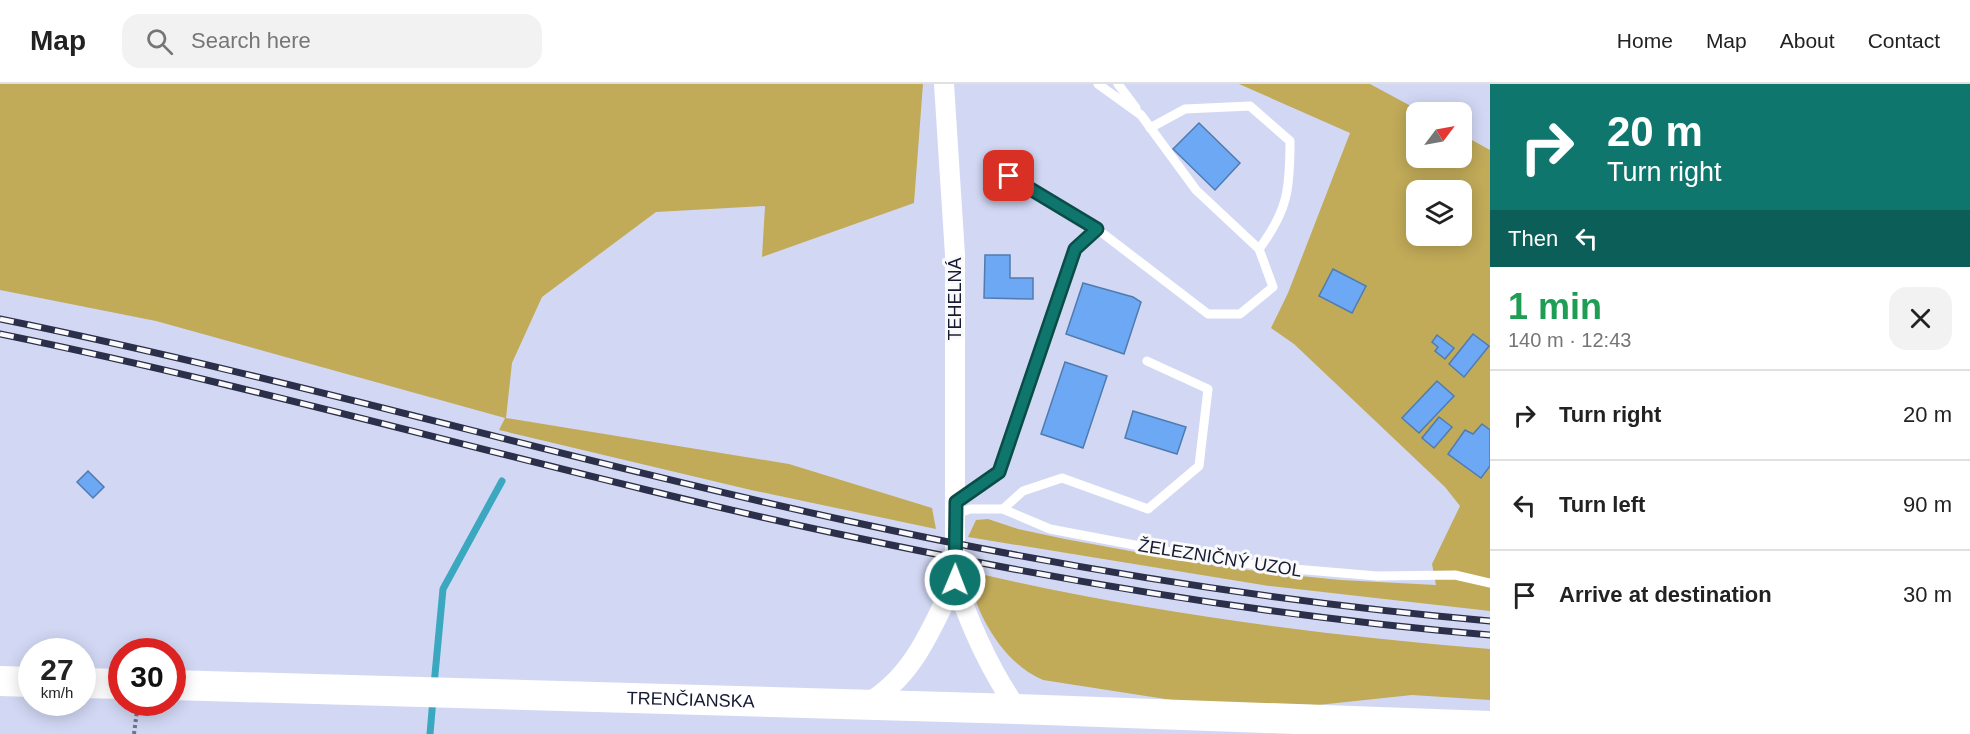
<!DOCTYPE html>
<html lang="en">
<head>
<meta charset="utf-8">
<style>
	:root { --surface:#fff; --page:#f2f2f2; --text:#222; --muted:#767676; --line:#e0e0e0 }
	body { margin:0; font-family:Helvetica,sans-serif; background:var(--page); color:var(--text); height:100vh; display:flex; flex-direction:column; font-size:22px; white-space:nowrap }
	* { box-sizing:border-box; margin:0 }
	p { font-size:20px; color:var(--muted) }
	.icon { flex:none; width:33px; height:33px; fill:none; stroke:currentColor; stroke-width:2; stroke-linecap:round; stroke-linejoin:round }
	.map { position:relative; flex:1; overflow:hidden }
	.panel { display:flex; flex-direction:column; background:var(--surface); width:480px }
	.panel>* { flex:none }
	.guide { background:#0f766e; color:#fff; overflow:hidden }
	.needle { width:39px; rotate:58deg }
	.controls { position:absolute; left:1406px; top:18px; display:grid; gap:12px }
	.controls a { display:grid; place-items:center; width:66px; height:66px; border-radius:12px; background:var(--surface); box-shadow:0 3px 15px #0003; font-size:30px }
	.speed { position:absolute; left:18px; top:554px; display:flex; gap:12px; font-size:30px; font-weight:700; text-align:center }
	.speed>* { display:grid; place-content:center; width:78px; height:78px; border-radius:50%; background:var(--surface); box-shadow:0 3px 15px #0003; line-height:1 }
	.speed small { font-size:15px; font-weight:400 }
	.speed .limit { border:9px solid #d22; background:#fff; color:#111 }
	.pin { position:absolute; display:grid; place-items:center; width:51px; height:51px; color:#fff; margin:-26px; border-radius:12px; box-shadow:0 3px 9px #0006 }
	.me { position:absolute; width:66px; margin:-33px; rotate:1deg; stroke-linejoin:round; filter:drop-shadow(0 0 4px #0008) }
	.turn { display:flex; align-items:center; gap:21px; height:126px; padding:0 18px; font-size:27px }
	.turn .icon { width:78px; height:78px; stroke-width:2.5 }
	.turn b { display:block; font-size:42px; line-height:51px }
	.then { display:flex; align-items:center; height:57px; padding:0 18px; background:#0003; gap:12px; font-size:22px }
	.round { display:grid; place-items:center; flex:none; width:63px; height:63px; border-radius:18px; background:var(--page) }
	.headline { display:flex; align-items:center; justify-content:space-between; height:102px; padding:0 18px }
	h1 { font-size:36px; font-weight:700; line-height:45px; color:#1e9e55 }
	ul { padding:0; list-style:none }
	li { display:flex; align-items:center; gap:18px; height:90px; padding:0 18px; border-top:2px solid var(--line) }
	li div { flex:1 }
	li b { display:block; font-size:22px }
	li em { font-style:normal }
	header { display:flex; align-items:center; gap:36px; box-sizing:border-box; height:84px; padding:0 30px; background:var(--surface); border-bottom:2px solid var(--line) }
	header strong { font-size:28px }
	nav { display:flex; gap:33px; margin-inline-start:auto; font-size:21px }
	.search { width:420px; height:54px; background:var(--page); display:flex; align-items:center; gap:15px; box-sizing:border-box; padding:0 21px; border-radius:18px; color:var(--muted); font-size:22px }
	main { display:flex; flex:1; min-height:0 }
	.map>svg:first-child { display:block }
	.green { fill:#c1ab59; fill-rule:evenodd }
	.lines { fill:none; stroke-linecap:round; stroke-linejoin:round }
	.stream { stroke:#3ba8c0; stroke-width:7 }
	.building { fill:#6ca8f4; stroke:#507bb0; stroke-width:1.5 }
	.path { stroke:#6e738e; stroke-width:4; stroke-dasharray:3 3; stroke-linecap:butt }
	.lane { stroke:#fff; stroke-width:9 }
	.street { stroke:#fff; stroke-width:20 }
	.primary { stroke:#fff; stroke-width:30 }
	.rail-casing { stroke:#2b2f49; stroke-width:7 }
	.rail { stroke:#fafafa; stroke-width:4.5; stroke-dasharray:14; stroke-linecap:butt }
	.route-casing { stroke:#0a4d48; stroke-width:15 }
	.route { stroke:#0f766e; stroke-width:10 }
	.labels { text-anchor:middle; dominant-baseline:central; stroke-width:6; stroke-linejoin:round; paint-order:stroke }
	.street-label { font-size:18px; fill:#161a33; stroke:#fafafa }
</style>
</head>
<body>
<header>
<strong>Map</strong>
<div class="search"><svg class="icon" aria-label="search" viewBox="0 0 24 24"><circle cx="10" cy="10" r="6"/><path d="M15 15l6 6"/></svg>Search here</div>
<nav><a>Home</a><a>Map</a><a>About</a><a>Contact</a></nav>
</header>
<main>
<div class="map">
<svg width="1490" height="650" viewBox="0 0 1490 650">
	<rect width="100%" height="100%" fill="#d2d8f4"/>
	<g class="green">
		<path d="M0,0H923L914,119L762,173L765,122L656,128L542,213L512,279L506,334L789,380L932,424L936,445L751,406L499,346L505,334L156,237L0,206Z"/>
		<path d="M1239,0H1370L1422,28H1416V74H1461V50L1490,66V527L1269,502L968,453L976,436L988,435L1018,445L1065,455L1179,476L1270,489L1341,496L1436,501L1432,480L1460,422L1445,403L1294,260L1271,244L1288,209L1350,49ZM1416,106H1461V152H1416Z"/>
		<path d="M967,487C1138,527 1315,551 1490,565V616L1412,611L1318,621L1178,617L1043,596C1002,579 975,528 967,487Z"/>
	</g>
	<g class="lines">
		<g class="stream">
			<path d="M434,601L443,505L502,397"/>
			<path d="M430,650L433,615"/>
		</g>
	</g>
	<g class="building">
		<path d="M1199,39L1240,79L1215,106L1173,65Z"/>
		<path d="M985,171H1010V194H1033V215L984,214Z"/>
		<path d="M1333,185L1366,202L1352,229L1319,212Z"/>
		<path d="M1083,199L1133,213L1141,218L1124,270L1066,250Z"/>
		<path d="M1473,250L1489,262L1464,293L1449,280Z"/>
		<path d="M1437,251L1454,264L1445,275L1435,267L1438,263L1432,258Z"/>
		<path d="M1065,278L1107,292L1083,364L1041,350Z"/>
		<path d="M1437,297L1454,312L1419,349L1402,334Z"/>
		<path d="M1133,327L1186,343L1177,370L1125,354Z"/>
		<path d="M1439,333L1452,343L1434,364L1422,354Z"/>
		<path d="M1482,340L1490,346V382L1481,394L1448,370L1465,346L1473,350Z"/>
		<path d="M88,387L104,403L93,414L77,398Z"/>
	</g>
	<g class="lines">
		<path class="path" d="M134,650L138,619"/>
		<g class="lane">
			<path d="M1118,0L1136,24"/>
			<path d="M1150,44L1185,25L1250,22L1290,57C1290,105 1288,126 1259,165"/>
			<path d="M1009,92L1097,145"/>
			<path d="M956,418L999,388L1075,165L1097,145L1208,230H1240L1273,203L1259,165L1196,106L1141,31L1098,0"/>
			<path d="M1003,425L1023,407L1062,394L1148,425L1199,382L1208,305L1147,277"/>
			<path d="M956,430L970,425H1003L1050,445L1182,470L1271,483L1377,492L1455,491L1490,499"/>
		</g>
		<g class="street">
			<path d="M944,0L955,171V496C970,542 989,584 1017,625"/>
			<path d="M866,620C914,593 932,543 955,496"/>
		</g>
		<g class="primary">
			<path d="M0,597L32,598"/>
			<path d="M82,599L122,600"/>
			<path id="s1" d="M172,601L1017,625L1490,642"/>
		</g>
		<defs>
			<g id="rail">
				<path d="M0,235C285,293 564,375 848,437C1059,483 1274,518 1490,537"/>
				<path d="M0,250C285,308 564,392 848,452C1060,497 1274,533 1490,551"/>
			</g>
		</defs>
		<use href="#rail" class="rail-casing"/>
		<use href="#rail" class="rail"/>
	</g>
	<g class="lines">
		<defs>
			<path id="route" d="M955,496L956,418L999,388L1075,165L1097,145L1009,92"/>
		</defs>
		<use href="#route" class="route-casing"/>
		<use href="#route" class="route"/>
	</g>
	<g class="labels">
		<g class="street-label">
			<text transform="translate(955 215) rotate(-90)">TEHELNÁ</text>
			<text transform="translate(1220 474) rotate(9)">ŽELEZNIČNÝ UZOL</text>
			<text stroke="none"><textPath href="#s1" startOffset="519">TRENČIANSKA</textPath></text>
		</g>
	</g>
</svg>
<div class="controls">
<a><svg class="needle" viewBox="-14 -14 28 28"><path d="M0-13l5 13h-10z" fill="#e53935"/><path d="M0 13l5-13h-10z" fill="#767676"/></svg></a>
<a><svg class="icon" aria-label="layers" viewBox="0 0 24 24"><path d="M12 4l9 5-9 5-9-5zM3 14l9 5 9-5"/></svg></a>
</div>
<div class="speed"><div>27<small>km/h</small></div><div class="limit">30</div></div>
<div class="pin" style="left:1009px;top:92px;background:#d93025"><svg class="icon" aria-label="arrive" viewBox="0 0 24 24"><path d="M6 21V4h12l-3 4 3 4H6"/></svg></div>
<svg class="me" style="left:955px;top:496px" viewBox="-20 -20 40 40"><circle r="17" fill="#0f766e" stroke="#fff" stroke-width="3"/><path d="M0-11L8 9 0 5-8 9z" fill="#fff"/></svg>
</div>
<section class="panel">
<div class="guide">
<div class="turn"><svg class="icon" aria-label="right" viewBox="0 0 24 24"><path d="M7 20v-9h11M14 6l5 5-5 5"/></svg><div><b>20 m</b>Turn right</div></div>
<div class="then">Then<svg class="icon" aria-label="left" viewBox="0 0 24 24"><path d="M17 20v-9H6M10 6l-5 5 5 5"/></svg></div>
</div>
<div class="headline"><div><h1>1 min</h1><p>140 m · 12:43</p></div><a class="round"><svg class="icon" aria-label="close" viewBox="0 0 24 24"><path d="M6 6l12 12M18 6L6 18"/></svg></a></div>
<ul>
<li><svg class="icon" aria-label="right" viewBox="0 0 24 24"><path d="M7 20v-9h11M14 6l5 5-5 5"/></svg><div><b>Turn right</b></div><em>20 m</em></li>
<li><svg class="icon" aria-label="left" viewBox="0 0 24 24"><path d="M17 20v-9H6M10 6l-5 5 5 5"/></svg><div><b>Turn left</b></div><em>90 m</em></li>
<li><svg class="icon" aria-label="arrive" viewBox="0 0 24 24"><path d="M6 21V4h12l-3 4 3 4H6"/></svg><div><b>Arrive at destination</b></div><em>30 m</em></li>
</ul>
</section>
</main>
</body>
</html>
